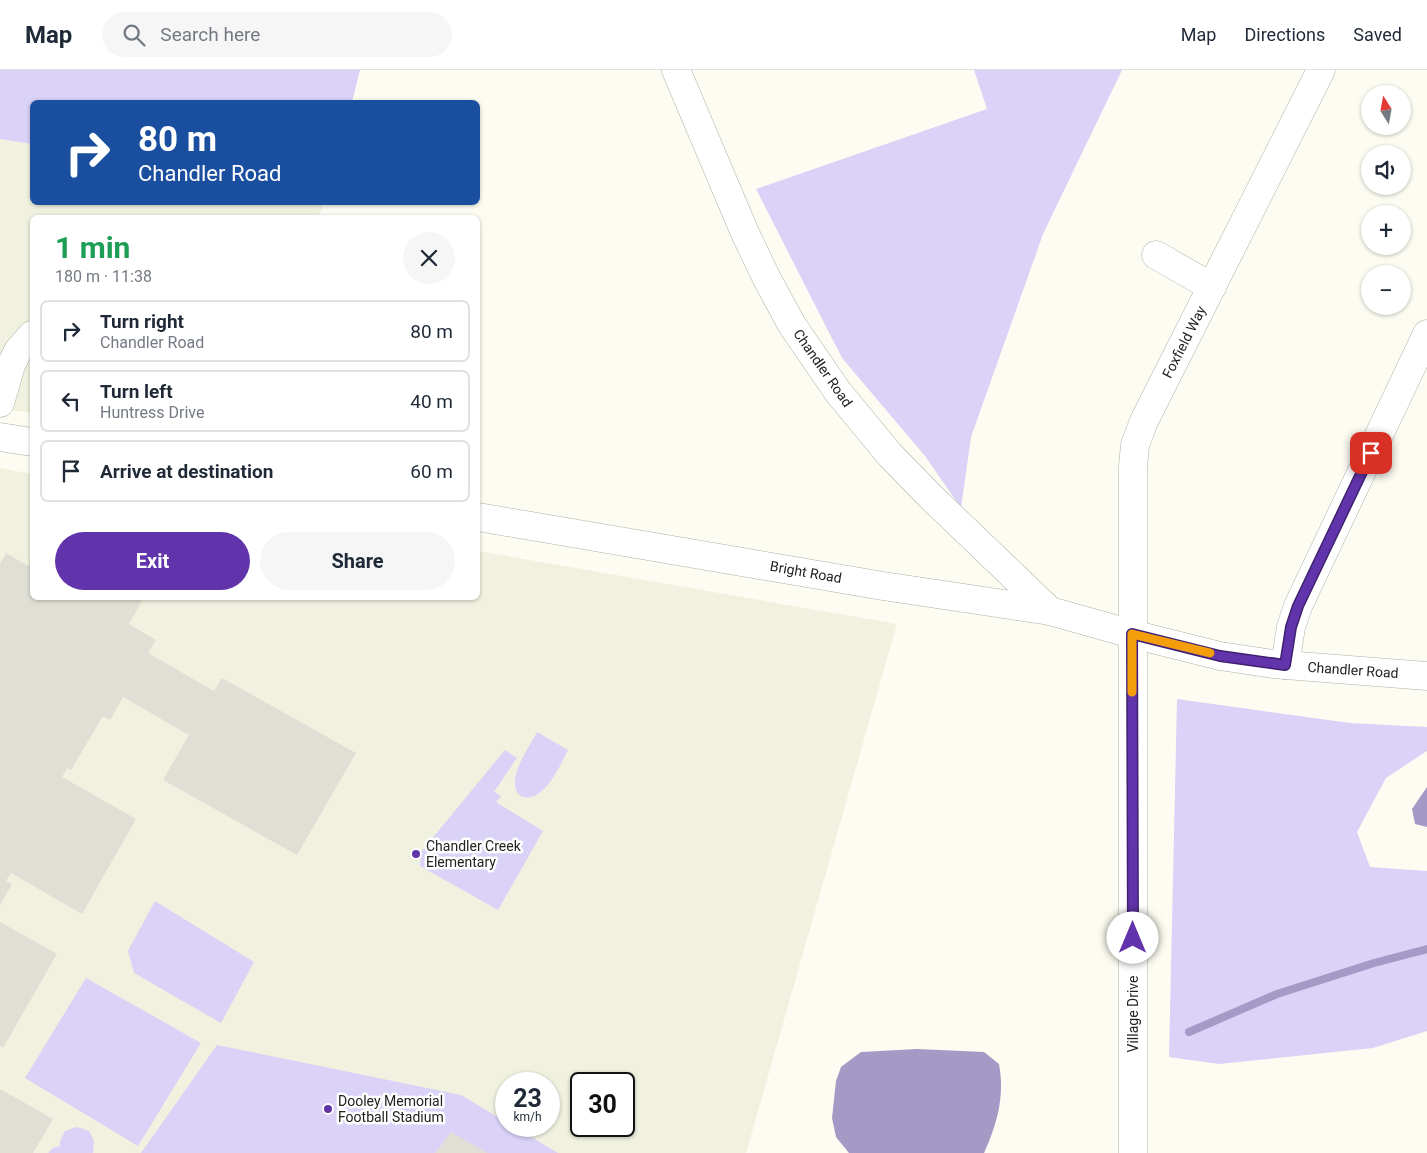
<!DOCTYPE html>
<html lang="en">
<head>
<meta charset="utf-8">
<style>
	:root { --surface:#fff; --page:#f6f6f7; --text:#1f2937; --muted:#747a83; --line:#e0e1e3; --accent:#6134ab }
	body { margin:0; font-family:Roboto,sans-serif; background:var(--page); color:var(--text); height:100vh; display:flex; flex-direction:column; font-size:19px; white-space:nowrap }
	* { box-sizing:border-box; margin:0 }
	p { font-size:16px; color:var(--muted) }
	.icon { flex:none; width:28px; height:28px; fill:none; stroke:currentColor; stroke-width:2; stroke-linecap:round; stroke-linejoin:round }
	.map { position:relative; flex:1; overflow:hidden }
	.drawer { position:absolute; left:30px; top:145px; width:450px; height:385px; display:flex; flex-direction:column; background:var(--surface); border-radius:8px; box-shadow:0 1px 4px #0004 }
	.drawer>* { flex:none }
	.top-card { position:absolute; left:30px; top:30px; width:450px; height:105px; border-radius:8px; box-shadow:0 1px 4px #0004; background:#1a4fa0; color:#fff; overflow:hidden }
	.needle { width:32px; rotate:349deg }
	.buttons { position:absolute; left:1361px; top:15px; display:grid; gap:10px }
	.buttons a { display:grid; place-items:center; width:50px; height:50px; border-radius:50%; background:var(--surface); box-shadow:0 1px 4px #0004; font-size:25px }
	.speed { position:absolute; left:495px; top:1002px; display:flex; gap:10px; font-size:25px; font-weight:700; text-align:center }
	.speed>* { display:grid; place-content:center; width:65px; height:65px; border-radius:50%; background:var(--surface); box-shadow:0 1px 4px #0004; line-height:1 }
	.speed small { font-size:12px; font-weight:400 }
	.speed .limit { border:2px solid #111; border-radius:8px; background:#fff; color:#111 }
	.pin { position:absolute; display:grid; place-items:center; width:42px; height:42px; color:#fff; margin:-21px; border-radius:10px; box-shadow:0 2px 8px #0006 }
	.me { position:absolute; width:55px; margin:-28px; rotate:0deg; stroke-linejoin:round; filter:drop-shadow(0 0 4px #0008) }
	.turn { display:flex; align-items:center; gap:18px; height:105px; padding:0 25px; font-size:22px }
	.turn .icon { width:65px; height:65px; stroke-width:2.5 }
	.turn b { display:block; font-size:35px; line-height:42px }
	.round { display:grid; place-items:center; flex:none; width:52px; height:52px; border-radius:26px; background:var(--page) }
	.summary { display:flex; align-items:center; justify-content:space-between; height:85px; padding:0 25px }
	h1 { font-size:30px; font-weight:700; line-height:38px; color:#1e9e55 }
	.button { display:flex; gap:10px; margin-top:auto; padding:10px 25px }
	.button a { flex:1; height:58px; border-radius:30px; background:var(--accent); color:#fff; font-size:20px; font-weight:700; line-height:58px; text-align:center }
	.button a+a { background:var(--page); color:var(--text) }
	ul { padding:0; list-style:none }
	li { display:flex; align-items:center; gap:15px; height:62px; margin:0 10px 8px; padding:0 15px; border:2px solid var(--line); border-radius:8px }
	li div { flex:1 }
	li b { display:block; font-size:19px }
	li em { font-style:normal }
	header { display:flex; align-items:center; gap:30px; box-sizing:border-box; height:70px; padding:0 25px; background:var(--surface); border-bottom:1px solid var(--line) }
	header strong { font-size:24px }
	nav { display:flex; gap:28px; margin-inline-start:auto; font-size:18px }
	.search { width:350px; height:45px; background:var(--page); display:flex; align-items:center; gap:12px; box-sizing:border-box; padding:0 18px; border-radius:28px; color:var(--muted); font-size:19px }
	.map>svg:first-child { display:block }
	.built { fill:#f0f1df; fill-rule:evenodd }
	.green { fill:#dad2f7 }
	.water { fill:#a49ac5 }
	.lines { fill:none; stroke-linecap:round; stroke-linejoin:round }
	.stream { stroke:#a49ac5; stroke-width:8 }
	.building { fill:#dfdfd5 }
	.minor-casing { stroke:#b0b0a7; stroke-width:29 }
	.minor { stroke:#fff; stroke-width:28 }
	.route-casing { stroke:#3f226f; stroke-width:12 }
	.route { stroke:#6134ab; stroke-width:9 }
	.slow { stroke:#f59e0b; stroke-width:9 }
	.poi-dot { fill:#6134ab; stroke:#fff; stroke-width:2 }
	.labels { text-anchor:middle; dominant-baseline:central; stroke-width:5; stroke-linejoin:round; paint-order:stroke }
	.street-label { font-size:14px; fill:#22221f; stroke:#fff }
	.poi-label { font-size:14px; fill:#22221f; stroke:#fff; text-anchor:start }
</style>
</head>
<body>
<header>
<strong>Map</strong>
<div class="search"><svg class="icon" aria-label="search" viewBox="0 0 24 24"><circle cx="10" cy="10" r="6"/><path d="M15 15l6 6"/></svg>Search here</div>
<nav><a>Map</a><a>Directions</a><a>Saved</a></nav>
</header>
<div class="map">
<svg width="1427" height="1083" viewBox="0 0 1427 1083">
	<rect width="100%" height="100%" fill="#fcfcf2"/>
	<g class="built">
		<path d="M0,69L32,74V132L324,133L318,147L32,148V343L0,338Z"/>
		<path d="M0,398L32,404V528H478V481L897,554L746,1083H0ZM506,1014H549V1056H506ZM581,1014H624V1056H581Z"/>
	</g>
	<g class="green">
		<path d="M0,0H360L352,32H32V74L0,69Z"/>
		<path d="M974,0H1122L1043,164L971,367L961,438L925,386L842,288L756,119L987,39Z"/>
		<path d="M1177,629L1350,653L1427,657V681L1386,708L1357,762L1370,797L1427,801V961L1373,978L1219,994L1169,987Z"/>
		<path d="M537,662L568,680C560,695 545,732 523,727C519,726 515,720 515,715C513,699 530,676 537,662Z"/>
		<path d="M505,680L517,688L494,722L501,726L496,732L543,761L498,840L420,796L421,782Z"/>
		<path d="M155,831L254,892L221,953L134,903L128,881Z"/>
		<path d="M86,908L201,973L138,1076L25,1008Z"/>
		<path d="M217,975L461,1025L506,1052V1056H513L558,1083H141Z"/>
		<path d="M77,1057L89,1061L94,1071L93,1083H48L53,1078L60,1076V1071L65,1061Z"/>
	</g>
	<g class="water">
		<path d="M1427,717V757L1415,754L1412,739Z"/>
		<path d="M917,979L984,982L999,994C1005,1026 997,1054 984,1083H849L836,1067L832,1048L836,1011L841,997L861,982Z"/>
	</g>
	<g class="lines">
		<path class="stream" d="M1189,962L1277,924L1374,893L1427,879"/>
	</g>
	<g class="building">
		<path d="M6,483L28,496L32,489V528H137L142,531L129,554L156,570L148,583L214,621L222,608L356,683L297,785L163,710L189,665L123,627L110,650L103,646L71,700L67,698L62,707L136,749L82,844L11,803L6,811L12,814L0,835V494Z"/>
		<path d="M0,852L57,884L3,978L0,976Z"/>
		<path d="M0,1019L53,1049L33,1083H0Z"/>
		<path d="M451,1062L488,1083H435Z"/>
	</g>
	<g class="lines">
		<defs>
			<g id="minor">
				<path d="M676,0L745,163L767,209L792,255L838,322L890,385L931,427L1050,541"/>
				<path d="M1156,185L1212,217"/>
				<path d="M0,333L11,295L18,281L32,265"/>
				<path d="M0,367L32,372"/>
				<path d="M478,447L883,516L1050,541L1132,564L1220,586L1273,594L1427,606"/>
				<path d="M1285,595L1291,557L1298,536L1427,264"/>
				<path d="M1133,1083V396L1135,375L1144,351L1321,0"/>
			</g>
		</defs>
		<use href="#minor" class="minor-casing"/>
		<use href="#minor" class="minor"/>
	</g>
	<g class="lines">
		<defs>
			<path id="route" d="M1133,868L1132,564L1220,586L1285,595L1291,557L1298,536L1371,383"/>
		</defs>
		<use href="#route" class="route-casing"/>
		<use href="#route" class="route"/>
		<path class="slow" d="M1132,622V564L1210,583"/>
	</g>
	<g class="poi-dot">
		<circle cx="416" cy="784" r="5"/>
		<circle cx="328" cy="1039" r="5"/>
	</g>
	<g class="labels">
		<g class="street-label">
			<text transform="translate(1184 272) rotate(-63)">Foxfield Way</text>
			<text transform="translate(823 298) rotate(55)">Chandler Road</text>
			<text transform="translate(806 502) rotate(10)">Bright Road</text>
			<text transform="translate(1353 600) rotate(4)">Chandler Road</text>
			<text transform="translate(1133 944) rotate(-90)">Village Drive</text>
		</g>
		<g class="poi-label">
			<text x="426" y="776">Chandler Creek<tspan x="426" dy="16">Elementary</tspan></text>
			<text x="338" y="1031">Dooley Memorial<tspan x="338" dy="16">Football Stadium</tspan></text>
		</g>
	</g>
</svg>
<div class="buttons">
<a><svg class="needle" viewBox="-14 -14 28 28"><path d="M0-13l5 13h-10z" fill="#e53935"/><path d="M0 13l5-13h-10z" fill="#747a83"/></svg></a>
<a><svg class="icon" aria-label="sound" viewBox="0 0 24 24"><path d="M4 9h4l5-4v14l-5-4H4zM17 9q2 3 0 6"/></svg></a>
<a>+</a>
<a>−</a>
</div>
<div class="speed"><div>23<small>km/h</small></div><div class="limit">30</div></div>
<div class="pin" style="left:1371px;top:383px;background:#d93025"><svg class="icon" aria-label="arrive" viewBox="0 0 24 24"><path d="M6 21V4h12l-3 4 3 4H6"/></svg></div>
<svg class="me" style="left:1133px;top:868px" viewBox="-20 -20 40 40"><circle r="19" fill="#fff"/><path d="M0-13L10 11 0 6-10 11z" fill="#6134ab"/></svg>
<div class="top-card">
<div class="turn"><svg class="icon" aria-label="right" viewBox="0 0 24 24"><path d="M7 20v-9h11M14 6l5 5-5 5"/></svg><div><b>80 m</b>Chandler Road</div></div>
</div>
<section class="drawer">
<div class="summary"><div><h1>1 min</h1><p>180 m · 11:38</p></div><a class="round"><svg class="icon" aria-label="close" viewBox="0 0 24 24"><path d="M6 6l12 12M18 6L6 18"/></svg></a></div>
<ul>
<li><svg class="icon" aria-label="right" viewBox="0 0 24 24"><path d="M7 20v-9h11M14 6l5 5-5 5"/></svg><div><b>Turn right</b><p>Chandler Road</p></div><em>80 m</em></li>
<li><svg class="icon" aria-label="left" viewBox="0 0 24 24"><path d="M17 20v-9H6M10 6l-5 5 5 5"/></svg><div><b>Turn left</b><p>Huntress Drive</p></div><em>40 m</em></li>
<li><svg class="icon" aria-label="arrive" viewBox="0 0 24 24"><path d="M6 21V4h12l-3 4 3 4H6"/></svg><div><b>Arrive at destination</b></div><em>60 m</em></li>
</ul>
<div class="button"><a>Exit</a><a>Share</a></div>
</section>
</div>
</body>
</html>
